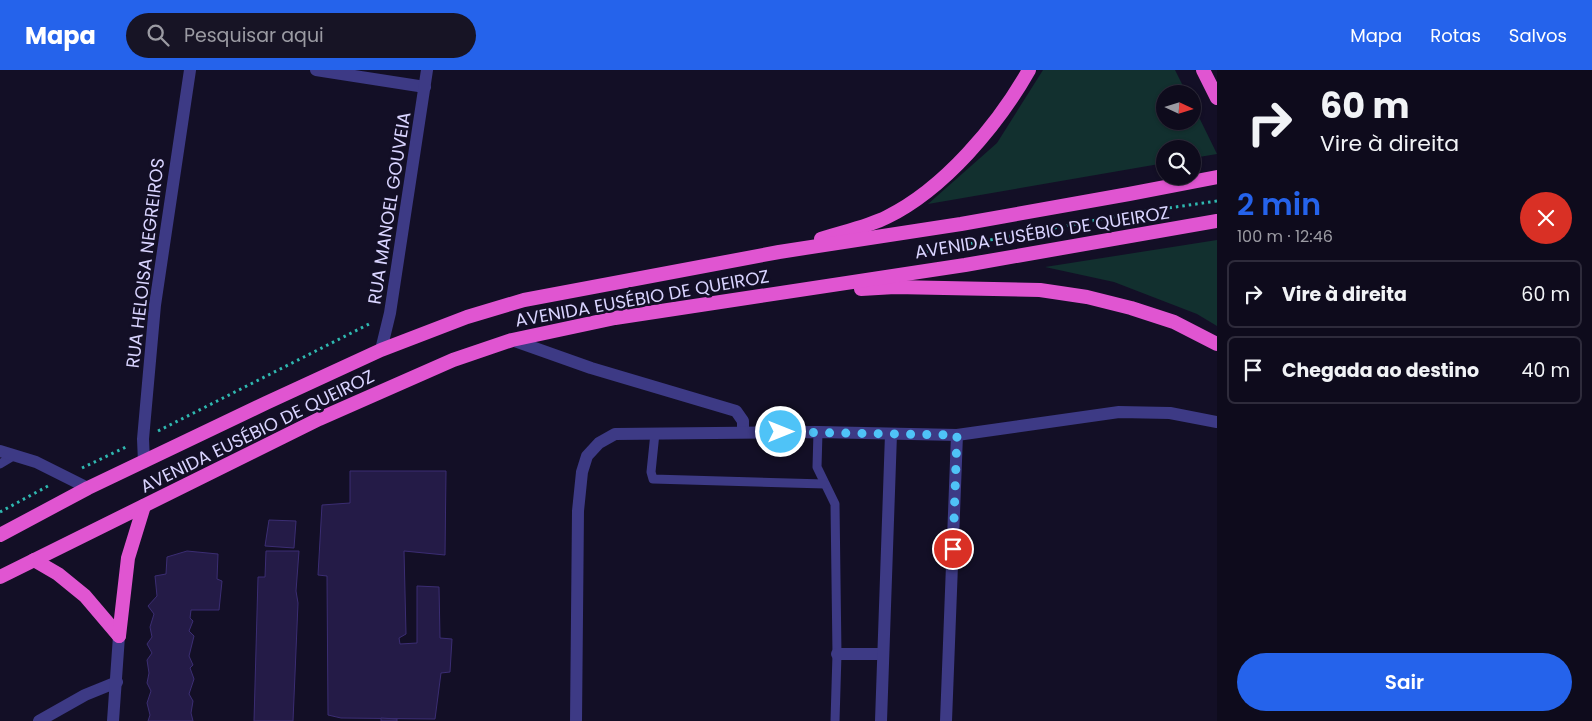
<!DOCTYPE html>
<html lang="pt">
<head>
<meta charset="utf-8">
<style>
	:root { --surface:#0e0b1c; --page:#171425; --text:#f1f3f6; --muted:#9b9ba3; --line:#2e2b3b; --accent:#2563eb }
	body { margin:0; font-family:Poppins,sans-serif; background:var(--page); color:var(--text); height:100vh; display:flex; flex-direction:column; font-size:19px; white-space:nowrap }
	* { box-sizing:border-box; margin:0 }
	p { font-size:16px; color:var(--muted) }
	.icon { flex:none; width:28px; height:28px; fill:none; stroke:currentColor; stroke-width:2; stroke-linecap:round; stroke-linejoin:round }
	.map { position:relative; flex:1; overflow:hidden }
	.drawer { display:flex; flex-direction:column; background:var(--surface); width:375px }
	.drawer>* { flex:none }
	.top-card { background:#0e0b1c; color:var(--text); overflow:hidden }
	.needle { width:32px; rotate:94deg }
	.buttons { position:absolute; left:1156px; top:15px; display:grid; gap:10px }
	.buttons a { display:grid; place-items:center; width:45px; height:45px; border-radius:50%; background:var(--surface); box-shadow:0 1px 4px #0004,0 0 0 1px var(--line); font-size:25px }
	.pin { position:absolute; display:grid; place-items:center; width:42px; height:42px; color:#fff; margin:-21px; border:2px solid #fff; border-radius:50%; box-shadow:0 1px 5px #0007 }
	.me { position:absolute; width:55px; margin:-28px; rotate:90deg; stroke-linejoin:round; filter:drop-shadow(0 0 4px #0008) }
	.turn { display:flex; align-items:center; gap:18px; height:105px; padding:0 20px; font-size:22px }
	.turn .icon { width:65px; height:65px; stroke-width:2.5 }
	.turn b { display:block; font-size:35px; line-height:42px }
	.round { display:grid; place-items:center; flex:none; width:52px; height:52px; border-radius:26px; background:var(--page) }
	.summary { display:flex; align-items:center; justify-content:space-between; height:85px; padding:0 20px }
	h1 { font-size:30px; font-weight:600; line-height:38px; color:var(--accent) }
	.cta { display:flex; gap:10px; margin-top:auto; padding:10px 20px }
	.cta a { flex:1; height:58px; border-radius:30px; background:var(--accent); color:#fff; font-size:20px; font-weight:600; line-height:58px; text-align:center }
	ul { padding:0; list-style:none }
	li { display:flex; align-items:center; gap:15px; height:68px; margin:0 10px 8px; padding:0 10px; border:2px solid var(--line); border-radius:8px }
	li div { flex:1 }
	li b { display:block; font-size:19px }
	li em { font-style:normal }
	header { display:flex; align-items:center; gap:30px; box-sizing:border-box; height:70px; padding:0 25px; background:var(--accent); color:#fff }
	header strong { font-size:24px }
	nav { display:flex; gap:28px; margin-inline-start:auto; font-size:18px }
	.search { width:350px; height:45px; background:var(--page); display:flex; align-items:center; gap:12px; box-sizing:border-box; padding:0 18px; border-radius:28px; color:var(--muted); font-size:19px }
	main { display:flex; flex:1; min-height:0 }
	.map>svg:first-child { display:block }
	.green { fill:#12302f }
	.building { fill:#241b47; stroke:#3b2d73 }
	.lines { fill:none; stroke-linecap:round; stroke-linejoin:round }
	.path { stroke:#2fb8b0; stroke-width:3; stroke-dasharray:2.5 4; stroke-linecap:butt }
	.service { stroke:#3d3a85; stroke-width:9 }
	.minor { stroke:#3d3a85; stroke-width:12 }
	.tertiary { stroke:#3d3a85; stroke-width:12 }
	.trunk { stroke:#e055d1; stroke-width:14 }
	.route { stroke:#4fc3f7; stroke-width:9; stroke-dasharray:0 16.2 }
	.labels { text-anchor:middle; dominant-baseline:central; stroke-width:5; stroke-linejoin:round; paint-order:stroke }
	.street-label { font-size:18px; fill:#d9d4ff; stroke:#130f26 }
</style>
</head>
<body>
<header>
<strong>Mapa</strong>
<div class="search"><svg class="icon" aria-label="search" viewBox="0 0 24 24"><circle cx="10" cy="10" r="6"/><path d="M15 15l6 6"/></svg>Pesquisar aqui</div>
<nav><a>Mapa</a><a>Rotas</a><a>Salvos</a></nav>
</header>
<main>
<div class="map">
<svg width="1217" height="651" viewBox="0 0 1217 651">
	<rect width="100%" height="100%" fill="#130f26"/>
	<g class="green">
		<path d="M1043,0H1175L1187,24H1165V51H1192L1193,35L1217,84L1193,88L1192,79H1165V93L928,134L997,73Z"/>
		<path d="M1217,170V256L1197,244L1114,212L1045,197Z"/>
	</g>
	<g class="building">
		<path d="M350,401H446L445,485L404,481L406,564L399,568L400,574L417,573V516L439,517L440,568L452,569L450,602L441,603L435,649L341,648L328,645L327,506L318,505L322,435L350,433Z"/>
		<path d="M269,450L296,451L294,478L265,476Z"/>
		<path d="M187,481L218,484L217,509L222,511L219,540H191L190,548L193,551L189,561L194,566L189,586L193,595L190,598L194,609L189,624L193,631L191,643L193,651H148L150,645L147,633L151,621L147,613L149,603L147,590L152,583L147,574L152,567L150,557L154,544L148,536L157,526L155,506L166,504L167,487Z"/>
		<path d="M266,481H299L296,521L298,533L293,651H254L258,507H265Z"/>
		<path d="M381,648L397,649V651H381Z"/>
	</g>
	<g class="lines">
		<g class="path">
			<path d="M920,183L1134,143L1217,131"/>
			<path d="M158,361L371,253"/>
			<path d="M82,398L128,376"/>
			<path d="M0,442L48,416"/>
		</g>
		<g class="service">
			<path d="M818,362L817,397L835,434L837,584L835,651"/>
			<path d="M655,363L651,402L653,409L825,414"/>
			<path d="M0,394L15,385"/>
		</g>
		<g class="minor">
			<path d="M316,0L425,17"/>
			<path d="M512,270L591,298L736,341L743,351V362"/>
			<path d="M381,280L390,243L427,0"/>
			<path d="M144,392L143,369L155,235L190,0"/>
			<path d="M837,584H883"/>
			<path d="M39,651L85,625L117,612"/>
			<path d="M113,651L119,566"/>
			<path d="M576,651L578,441L582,402L587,386L599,373L615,364L818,362L957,365L1119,342L1170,343L1217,352"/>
			<path d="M881,651L891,364"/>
			<path d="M946,651L957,365"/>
		</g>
		<path class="tertiary" d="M0,381L36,392L88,418"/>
		<g class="trunk">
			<path d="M1203,0L1217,28"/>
			<path d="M821,169C842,162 867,157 887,147C944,119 998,55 1029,0"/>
			<path d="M861,219L895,217L1040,220L1087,227L1131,238L1174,252L1217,274"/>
			<path d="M0,465L88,418L266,333L381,280L467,247L524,230L779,182L961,154L1129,124L1217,107"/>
			<path d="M34,490L58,504L85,526L119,566"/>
			<path d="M0,507L319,349L453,290L512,270L615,248L965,195L1217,151"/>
			<path d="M119,566L128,488L144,436"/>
		</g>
	</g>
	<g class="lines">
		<path class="route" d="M781,362L957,365L953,479"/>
	</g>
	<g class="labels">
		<g class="street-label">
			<text transform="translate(389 138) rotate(-81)">RUA MANOEL GOUVEIA</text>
			<text transform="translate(1042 162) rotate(-9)">AVENIDA EUSÉBIO DE QUEIROZ</text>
			<text transform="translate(145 193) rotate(-83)">RUA HELOISA NEGREIROS</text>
			<text transform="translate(642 228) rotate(-10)">AVENIDA EUSÉBIO DE QUEIROZ</text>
			<text transform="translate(257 361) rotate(-26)">AVENIDA EUSÉBIO DE QUEIROZ</text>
		</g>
	</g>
</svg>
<div class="buttons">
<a><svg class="needle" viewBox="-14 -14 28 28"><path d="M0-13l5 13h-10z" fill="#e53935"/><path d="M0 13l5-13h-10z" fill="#9b9ba3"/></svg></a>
<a><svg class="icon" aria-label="search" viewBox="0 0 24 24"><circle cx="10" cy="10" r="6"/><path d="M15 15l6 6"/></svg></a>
</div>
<div class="pin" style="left:953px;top:479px;background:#d93025"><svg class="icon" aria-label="arrive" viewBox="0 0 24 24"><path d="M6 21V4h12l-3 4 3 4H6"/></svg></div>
<svg class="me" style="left:781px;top:362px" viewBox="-20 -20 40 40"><circle r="17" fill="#4fc3f7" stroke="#fff" stroke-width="3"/><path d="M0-11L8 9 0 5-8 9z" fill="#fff"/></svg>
</div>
<section class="drawer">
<div class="top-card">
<div class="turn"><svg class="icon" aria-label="right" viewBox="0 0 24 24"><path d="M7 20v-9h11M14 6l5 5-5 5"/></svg><div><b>60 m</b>Vire à direita</div></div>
</div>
<div class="summary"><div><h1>2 min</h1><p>100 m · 12:46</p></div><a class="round" style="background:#d93025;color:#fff"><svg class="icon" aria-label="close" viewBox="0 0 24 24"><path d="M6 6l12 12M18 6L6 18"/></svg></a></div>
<ul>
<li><svg class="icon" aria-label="right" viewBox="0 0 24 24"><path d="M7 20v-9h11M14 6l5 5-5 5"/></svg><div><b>Vire à direita</b></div><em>60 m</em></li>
<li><svg class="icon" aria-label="arrive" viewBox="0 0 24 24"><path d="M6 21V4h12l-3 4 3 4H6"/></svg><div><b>Chegada ao destino</b></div><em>40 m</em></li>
</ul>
<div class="cta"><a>Sair</a></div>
</section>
</main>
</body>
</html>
